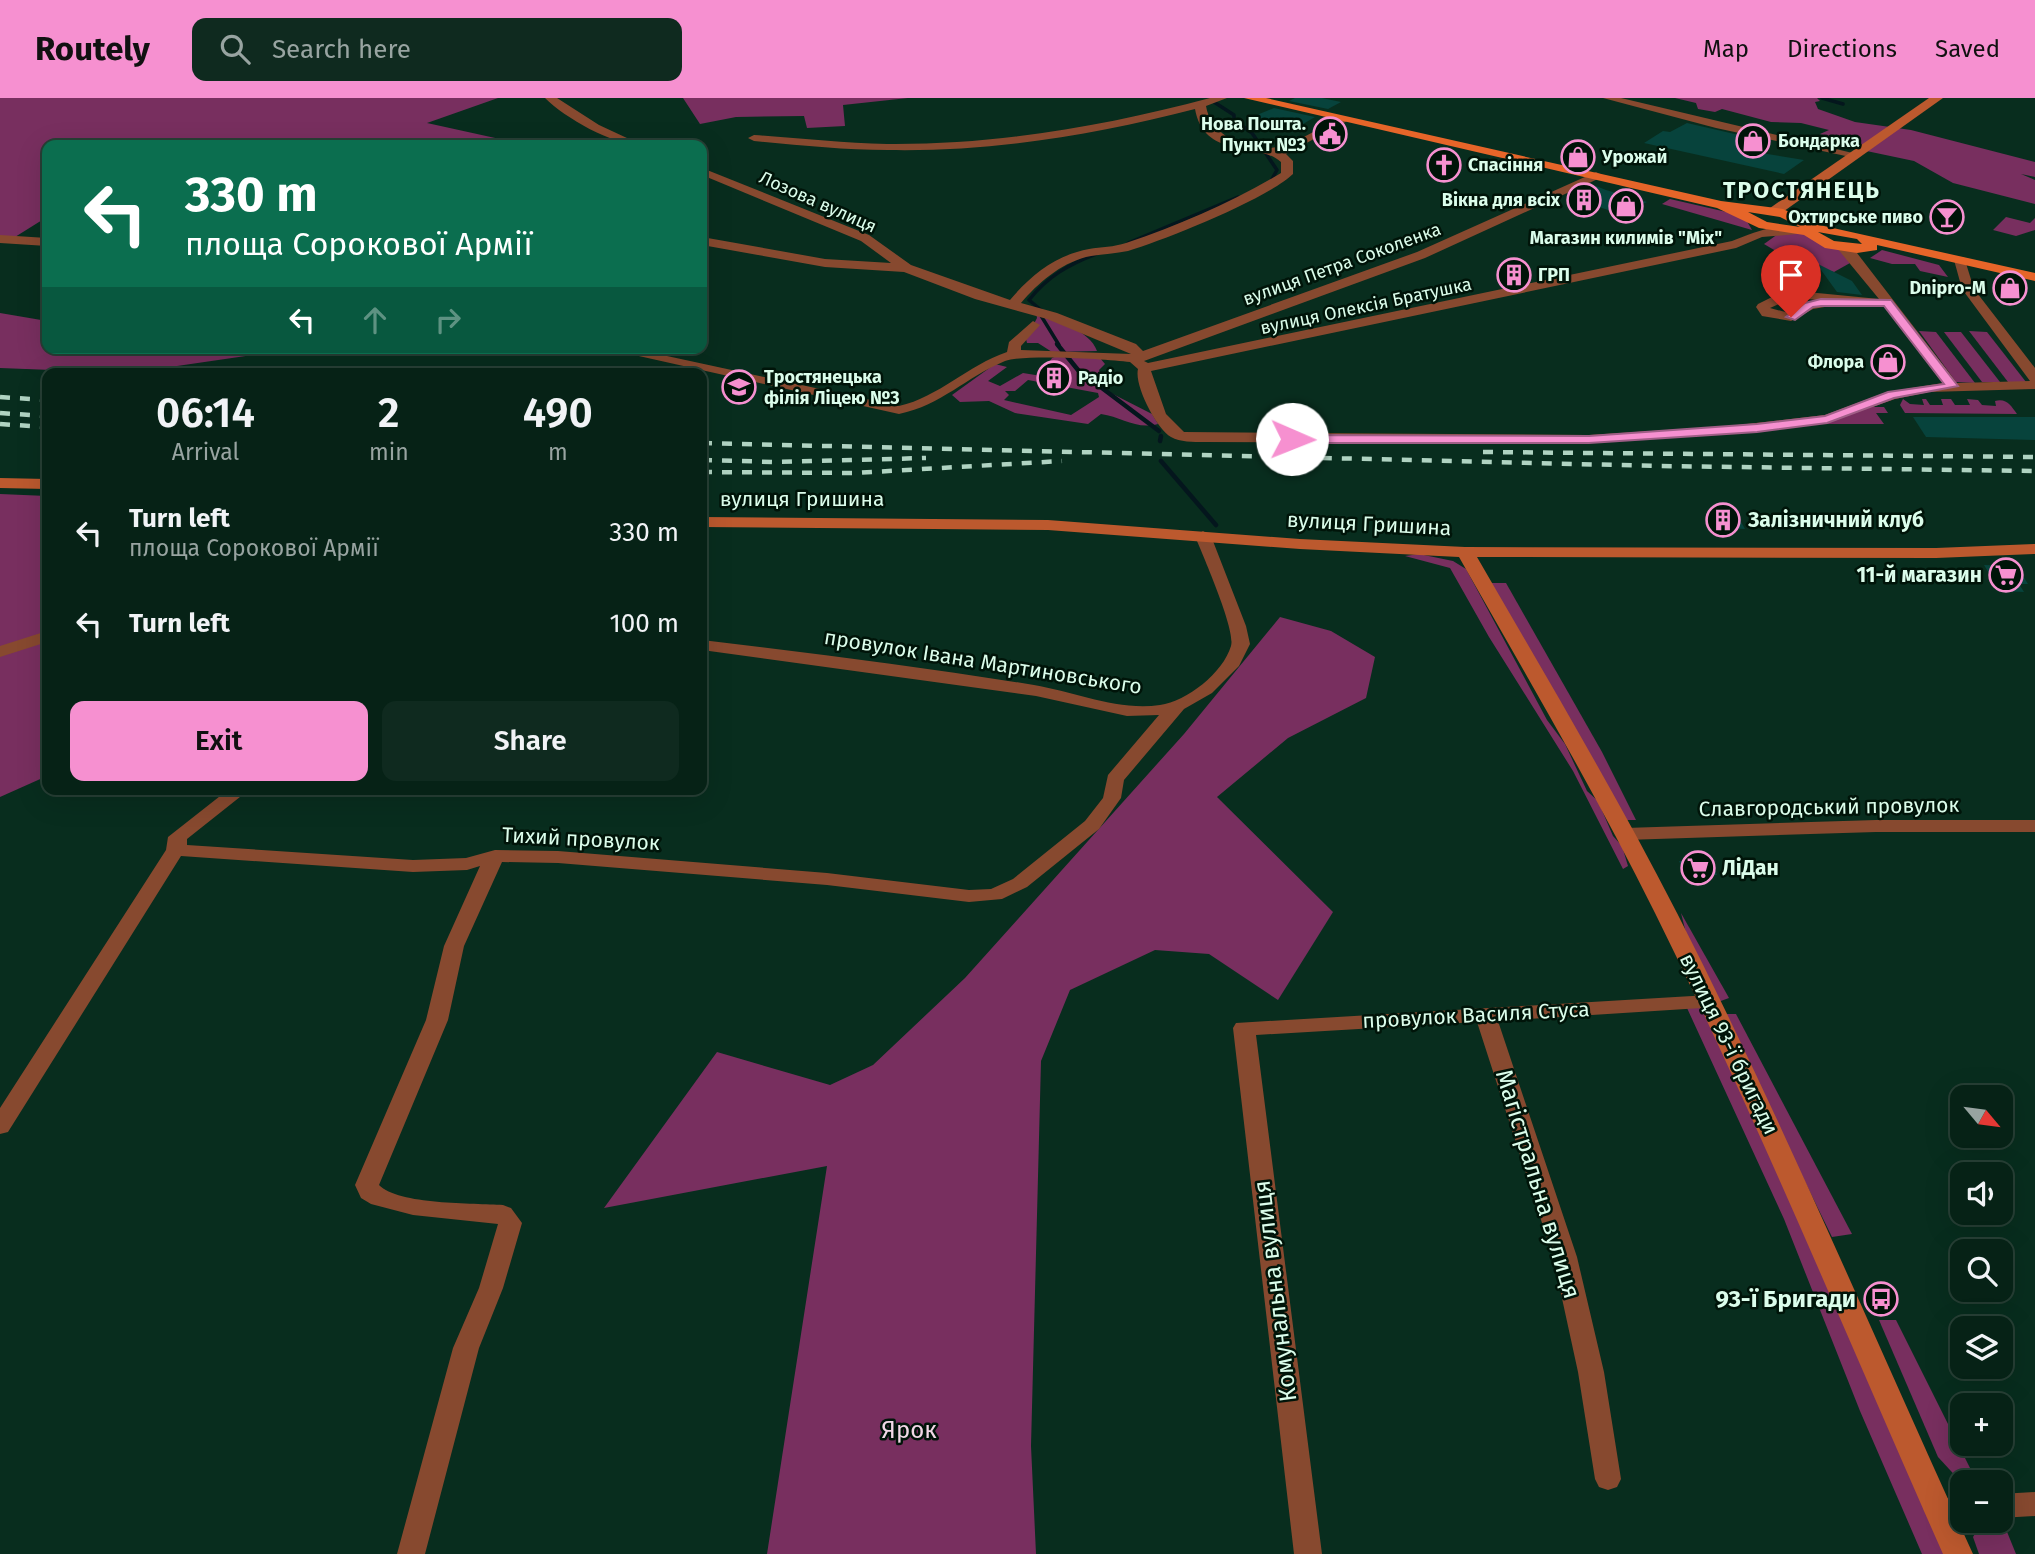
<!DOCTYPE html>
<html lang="en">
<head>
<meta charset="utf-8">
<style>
	:root { --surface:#062216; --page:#0f2a1f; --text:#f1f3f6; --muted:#98a4a1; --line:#273f35; --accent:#f690d0 }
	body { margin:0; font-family:"Fira Sans",sans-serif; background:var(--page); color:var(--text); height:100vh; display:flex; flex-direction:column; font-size:26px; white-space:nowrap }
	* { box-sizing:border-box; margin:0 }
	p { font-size:23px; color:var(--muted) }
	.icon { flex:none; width:38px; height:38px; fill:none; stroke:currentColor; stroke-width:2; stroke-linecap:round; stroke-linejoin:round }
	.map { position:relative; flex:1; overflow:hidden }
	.side { position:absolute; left:42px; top:270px; width:665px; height:427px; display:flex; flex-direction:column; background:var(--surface); border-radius:14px; box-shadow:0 7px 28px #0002,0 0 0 2px var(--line) }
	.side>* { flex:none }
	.guide { position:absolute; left:42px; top:42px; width:665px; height:214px; border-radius:14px; box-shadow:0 7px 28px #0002,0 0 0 2px var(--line); background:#0b6e4f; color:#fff; overflow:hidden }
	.needle { width:46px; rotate:119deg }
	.controls { position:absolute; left:1950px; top:987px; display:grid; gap:14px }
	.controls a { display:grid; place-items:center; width:63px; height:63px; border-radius:14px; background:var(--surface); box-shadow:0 7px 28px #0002,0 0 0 2px var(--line); font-size:35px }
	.pin { position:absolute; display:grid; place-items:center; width:60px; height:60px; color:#fff; margin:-72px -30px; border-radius:50% 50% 50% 0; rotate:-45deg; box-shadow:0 0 7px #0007 }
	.pin .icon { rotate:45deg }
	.me { position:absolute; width:77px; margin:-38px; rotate:91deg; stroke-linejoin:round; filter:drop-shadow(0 0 5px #0008) }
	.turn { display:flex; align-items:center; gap:24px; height:147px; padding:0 28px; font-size:32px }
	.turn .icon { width:91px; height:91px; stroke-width:2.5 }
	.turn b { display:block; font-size:49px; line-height:60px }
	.lanes { display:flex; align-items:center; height:66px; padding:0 28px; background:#0003; justify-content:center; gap:35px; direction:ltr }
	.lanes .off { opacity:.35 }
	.eta { display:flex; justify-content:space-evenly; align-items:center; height:119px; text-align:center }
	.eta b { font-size:42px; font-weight:600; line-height:49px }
	.button { display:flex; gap:14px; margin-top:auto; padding:14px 28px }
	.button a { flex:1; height:80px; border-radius:14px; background:var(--accent); color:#111; font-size:28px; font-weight:600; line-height:80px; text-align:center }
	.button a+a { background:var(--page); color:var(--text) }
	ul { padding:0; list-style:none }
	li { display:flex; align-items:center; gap:21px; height:91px; padding:0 28px }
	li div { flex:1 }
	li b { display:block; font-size:26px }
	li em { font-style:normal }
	header { display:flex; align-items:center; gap:42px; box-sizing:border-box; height:98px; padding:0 35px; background:var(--accent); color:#111 }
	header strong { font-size:33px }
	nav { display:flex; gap:38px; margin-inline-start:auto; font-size:24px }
	.search { width:490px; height:63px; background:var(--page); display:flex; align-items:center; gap:18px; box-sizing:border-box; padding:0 24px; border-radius:14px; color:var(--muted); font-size:26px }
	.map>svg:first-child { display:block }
	.green { fill:#782f5f; fill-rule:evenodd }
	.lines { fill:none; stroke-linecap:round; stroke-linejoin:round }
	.stream-far1 { stroke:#04161d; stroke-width:3.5 }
	.stream { stroke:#04161d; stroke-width:4.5 }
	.building { fill:#07433c }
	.street { fill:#87492f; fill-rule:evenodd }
	.secondary { fill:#bc592e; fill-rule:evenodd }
	.primary { fill:#e66529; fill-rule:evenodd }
	.rail { stroke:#b0d3c2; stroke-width:4.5; stroke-dasharray:10 10; stroke-linecap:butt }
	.route { fill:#f690d0; stroke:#a05e87; stroke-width:2 }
	.labels { text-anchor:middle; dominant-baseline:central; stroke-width:5; stroke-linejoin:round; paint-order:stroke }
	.far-poi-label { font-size:18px; font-weight:bold; fill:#dbfdeb; stroke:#001409; text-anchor:start }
	.far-street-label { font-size:18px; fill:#dbfdeb; stroke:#001409 }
	.street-label { font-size:21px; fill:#dbfdeb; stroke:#001409 }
	.poi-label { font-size:21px; font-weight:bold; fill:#dbfdeb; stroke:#001409; text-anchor:start }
	.far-district-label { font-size:23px; font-weight:bold; letter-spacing:2px; fill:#dbfdeb; stroke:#001409 }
	.near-street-label { font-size:24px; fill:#dbfdeb; stroke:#001409 }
	.near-poi-label { font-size:24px; font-weight:bold; fill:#dbfdeb; stroke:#001409; text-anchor:end }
	.near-park-label { font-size:24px; fill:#f2d8e7; stroke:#001409 }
</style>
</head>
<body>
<header>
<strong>Routely</strong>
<div class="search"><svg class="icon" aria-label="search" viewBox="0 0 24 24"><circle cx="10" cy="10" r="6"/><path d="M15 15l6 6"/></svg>Search here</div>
<nav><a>Map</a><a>Directions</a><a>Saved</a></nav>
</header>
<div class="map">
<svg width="2035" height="1456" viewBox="0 0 2035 1456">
	<rect width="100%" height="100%" fill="#082d1e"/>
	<g class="green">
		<path d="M0,0H498L427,25L518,45L47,47V119L15,139L0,138Z"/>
		<path d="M683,0H908L843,7L845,28L807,30L804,18L736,19L700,26Z"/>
		<path d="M1675,0H1817L1820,3L1815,4L1818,11L1855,24L1911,32L2035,64V79L2021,76L2035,82V106L1953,85L1914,63L1838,47L1839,41L1820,36L1829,32L1801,25L1771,24L1722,11L1715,14L1698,11L1696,5Z"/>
		<path d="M1670,101L1744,118L1752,132L1662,106Z"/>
		<path d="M2006,119L2030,125L2035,120V132L2016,138L1993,132Z"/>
		<path d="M1797,132L1839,149L1850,165L1834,174L1793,163L1764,146L1782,133Z"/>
		<path d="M1882,152L1939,167L1948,179L1920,173L1915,166H1892L1870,160Z"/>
		<path d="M1036,214C1054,222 1090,232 1097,253L1052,254L1038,245H1027L1026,241L1037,220Z"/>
		<path d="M0,215L47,223V250H301L129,275L0,270Z"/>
		<path d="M1919,233L1936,234L1975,285L1956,284Z"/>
		<path d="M1969,233L1987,234L2026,284H2008Z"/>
		<path d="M1944,234H1961L2000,284H1982Z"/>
		<path d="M1059,257L1100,260L1105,266L1099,272L1102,280L1120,276L1101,290L1152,316L1158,326C1136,332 1122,319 1101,316L1088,326L1015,315L989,303L960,304L952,297L995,266L1007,269L988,283L1000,288L1023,275L1066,282L1047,268L1052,260ZM1028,282L1098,295L1099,299L1071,317L1004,302L1009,297L1005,293H1015Z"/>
		<path d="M1903,301L1910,306L1924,307L1922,301H1926L1930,307H1943L1941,301H1951L1955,307H1970L1967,301L1978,302L1982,307L1996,308L1995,303C2007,300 2011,308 2017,316L1905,315L1900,307Z"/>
		<path d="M1872,309H1884L1888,315H1876L1884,326H1814Z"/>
		<path d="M0,396L47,398V678L0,699Z"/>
		<path d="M1419,456L1453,463L1466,471L1547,622L1565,646L1587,693L1598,703L1613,738L1622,748L1628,768L1623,771L1573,673L1489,539L1450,470L1405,458Z"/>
		<path d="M1491,485H1506L1602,654L1636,722H1626Z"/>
		<path d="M1280,519L1331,533L1375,559L1366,600L1288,640L1217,699L1333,814L1278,902L1209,856L1155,852L1070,892L1041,963L1031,1348L1036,1456H767L827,1068L604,1110L717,954L830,987L873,967L965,880L1184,636Z"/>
		<path d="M1681,815L1729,900L1718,904L1687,839Z"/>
		<path d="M1687,910H1705L1946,1456H1922L1860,1313L1784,1121Z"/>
		<path d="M1723,916H1736L1852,1136L1832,1139Z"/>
		<path d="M1879,1222H1896L1977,1384L1962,1385L1938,1359Z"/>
		<path d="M2003,1424L2016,1456H1979L1973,1439C1980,1427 1990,1425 2003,1424Z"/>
	</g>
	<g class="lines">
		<g class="stream-far1">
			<path d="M1822,0L1843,6"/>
			<path d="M1214,4L1234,17V22L1252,35L1277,72L1272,81"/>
			<path d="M1128,145L1238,99"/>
			<path d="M1041,212L1029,202C1047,179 1069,166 1096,156"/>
			<path d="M1040,216L1059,247"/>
		</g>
		<g class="stream">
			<path d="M1057,246L1078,272L1159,333"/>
			<path d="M1160,343L1161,338"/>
			<path d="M1161,363L1216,427"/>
		</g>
	</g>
	<g class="building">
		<path d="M1295,0H1322L1341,4L1328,11L1289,3Z"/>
		<path d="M1274,10L1315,19L1291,33L1252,19Z"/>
		<path d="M1687,25L1765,43L1755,54L1804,62L1784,76L1644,45L1663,33L1670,34Z"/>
		<path d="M1596,88L1606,92L1647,104L1621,116L1570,100Z"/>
		<path d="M1816,165L1852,183L1862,197L1837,194Z"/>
		<path d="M1913,319H2035V342L1926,339Z"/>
		<path d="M1718,415H1736L1745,431L1725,430Z"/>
		<path d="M1984,467L2017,468L2028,486H2019L2024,494L2000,493Z"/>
		<path d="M1710,762L1717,777L1686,778L1679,763Z"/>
	</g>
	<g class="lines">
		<g class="street">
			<path d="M545,0H557L599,27L642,47C614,48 565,20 545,0Z"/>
			<path d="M1210,0H1227L1206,8C1211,39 1251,57 1281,48C1301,43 1322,28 1341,19L1351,21L1286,56L1293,63V76C1267,101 1165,142 1128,153C1114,156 1100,156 1086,159C1060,166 1038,185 1021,205L1057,215L1136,246L1143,253L1417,154L1596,74L1600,76V80L1425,160L1144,263L1148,265L1732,143C1749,136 1788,120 1803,132L1797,136L1762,139L1736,150L1151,273L1166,316L1184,334L1589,337L1729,328L1825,317L1887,294L1943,285L1885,209L1848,205L1813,211L1791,223L1762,218L1756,209L1758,206L1772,199L1807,194L1879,201L1837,150L1843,146L1857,155L1957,285L2030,283L1962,191L1954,162L1964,159L1974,191L2035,270V291L1929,294L1895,301L1827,325L1729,336L1589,345L1204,344C1193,344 1180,344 1171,339C1156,330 1134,287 1138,271L1130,264C1106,261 1026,256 1005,263C966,279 942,307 899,316L603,250H630L899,308C939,299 968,267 1007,254L1009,244L1033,223L1040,227L1021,248V252L1131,256L1047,221L975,201L904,174L825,169L702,147V139L825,161L891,165L861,143L702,77V70L869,137L911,167L1010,202C1031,177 1056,157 1089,151C1101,149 1114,149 1126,145C1180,127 1232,104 1281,75V64C1258,43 1204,62 1195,11C1095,37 991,54 888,52C843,52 799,47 754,43L748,40L754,37C798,40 843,45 887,46C997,47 1105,28 1210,0ZM1807,201L1818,202L1804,204L1789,215L1770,210L1781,205Z"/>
			<path d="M1603,0H1621L1861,57L1855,60L1716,30Z"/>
			<path d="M0,137L47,140V148L0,145Z"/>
			<path d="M1203,433L1211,438L1246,528L1250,546L1239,568L1212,595L1184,611L1124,682L1121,700L1099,731L1027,789L1002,801L969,804L827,787L558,765L502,764L464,848L448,922L379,1087C398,1107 474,1105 503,1107L511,1110L522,1125L503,1190L479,1250L425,1456H397L453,1250L479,1190L498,1126L413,1117L371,1106L361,1100L355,1087L426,922L444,848L480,768L467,772L413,774L181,758L8,1034L0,1036V1010L166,752L168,739L229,691H250L187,741V747L413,762L466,760L495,752L558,753L827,775L969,792L991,791L1013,781L1085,723L1103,700L1108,677L1159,617L1127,618L1036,598L702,552V542C812,555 924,569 1034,587C1075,594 1117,613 1160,607C1187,603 1223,575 1231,548C1236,532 1203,458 1195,438Z"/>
			<path d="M47,533V544L0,559V548Z"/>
			<path d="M1876,722H2035V734H1876L1625,742L1615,736L1625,730Z"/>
			<path d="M1709,897L1717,899L1720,904L1717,909L1498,923L1577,1159L1604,1274L1621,1381L1617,1389L1608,1392L1599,1389L1595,1381L1578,1274L1553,1159L1477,924L1256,937L1322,1456H1294L1233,930L1236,925Z"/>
			<path d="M2035,1394V1418L2000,1420V1396Z"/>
			<path d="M1962,1398V1422L1937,1423L1927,1419L1923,1411L1927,1403Z"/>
		</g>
		<g class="secondary">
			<path d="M1929,0H1943L1780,116H1770V110Z"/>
			<path d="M0,380L47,381V391L0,390Z"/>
			<path d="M702,419L1048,422L1300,441L1465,449L1936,450L2035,446V456L1936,460L1477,459C1545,577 1615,694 1677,815C1784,1025 1875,1242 1973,1456H1943C1848,1242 1759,1025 1655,815C1595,694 1526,577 1459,459L1300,451L1048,432L702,429Z"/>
		</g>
		<path class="primary" d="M1244,0H1266L1721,103L1783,111L1815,126L2035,175V183L1877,147V152L1857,155L1825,150L1804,137L1759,130L1717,110ZM1748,114L1780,119L1800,129L1767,124ZM1818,134L1857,141L1862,146L1834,143Z"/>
		<g class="rail">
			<path d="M0,299L47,302"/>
			<path d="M0,315L47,318"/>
			<path d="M0,326L47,329"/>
			<path d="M702,345L1659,368L2035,373"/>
			<path d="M1483,354L2035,359"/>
			<path d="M702,362L775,364L926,360"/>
			<path d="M702,374L854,375L1062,363"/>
		</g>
	</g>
	<path class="route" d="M1821,201L1891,202L1958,288L1894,300L1827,325L1757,334L1589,345H1292L1286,341L1292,337L1589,338L1757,326L1825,318L1888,294L1944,286L1884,208H1821L1813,209L1795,222L1786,219L1805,205Z"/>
	<defs>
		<symbol id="civic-ring" viewBox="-11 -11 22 22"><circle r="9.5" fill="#001409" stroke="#f690d0" stroke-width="1.5"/><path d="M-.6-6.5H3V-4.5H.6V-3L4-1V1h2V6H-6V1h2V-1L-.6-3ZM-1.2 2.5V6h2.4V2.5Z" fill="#f690d0"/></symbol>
		<symbol id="shop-ring" viewBox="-11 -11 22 22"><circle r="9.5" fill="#001409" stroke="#f690d0" stroke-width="1.5"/><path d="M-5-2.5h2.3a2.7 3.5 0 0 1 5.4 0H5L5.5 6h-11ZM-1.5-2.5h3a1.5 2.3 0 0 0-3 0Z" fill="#f690d0"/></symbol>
		<symbol id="church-ring" viewBox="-11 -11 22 22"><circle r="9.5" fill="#001409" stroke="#f690d0" stroke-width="1.5"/><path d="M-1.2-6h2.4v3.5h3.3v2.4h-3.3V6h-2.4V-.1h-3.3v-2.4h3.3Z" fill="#f690d0"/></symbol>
		<symbol id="building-ring" viewBox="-11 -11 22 22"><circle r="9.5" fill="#001409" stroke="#f690d0" stroke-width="1.5"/><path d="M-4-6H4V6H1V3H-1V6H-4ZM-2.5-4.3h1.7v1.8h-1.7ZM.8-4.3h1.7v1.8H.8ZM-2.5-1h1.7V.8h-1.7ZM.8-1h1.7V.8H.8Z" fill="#f690d0"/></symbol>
		<symbol id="bar-ring" viewBox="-11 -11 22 22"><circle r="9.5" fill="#001409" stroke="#f690d0" stroke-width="1.5"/><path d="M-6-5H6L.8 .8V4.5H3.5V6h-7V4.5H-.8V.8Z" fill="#f690d0"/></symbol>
		<symbol id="school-ring" viewBox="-11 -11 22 22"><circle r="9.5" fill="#001409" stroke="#f690d0" stroke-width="1.5"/><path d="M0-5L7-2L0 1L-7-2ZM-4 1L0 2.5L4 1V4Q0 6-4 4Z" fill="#f690d0"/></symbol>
		<symbol id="supermarket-ring" viewBox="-11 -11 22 22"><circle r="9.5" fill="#001409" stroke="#f690d0" stroke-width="1.5"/><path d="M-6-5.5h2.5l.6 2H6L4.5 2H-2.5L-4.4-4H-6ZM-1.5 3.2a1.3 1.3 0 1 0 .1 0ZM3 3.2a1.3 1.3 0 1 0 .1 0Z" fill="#f690d0"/></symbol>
		<symbol id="bus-ring" viewBox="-11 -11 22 22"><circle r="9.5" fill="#001409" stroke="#f690d0" stroke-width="1.5"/><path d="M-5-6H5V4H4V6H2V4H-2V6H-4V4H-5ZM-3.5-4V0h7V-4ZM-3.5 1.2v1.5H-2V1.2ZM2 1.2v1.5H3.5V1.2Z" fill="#f690d0"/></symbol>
	</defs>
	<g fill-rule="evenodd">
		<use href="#civic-ring" x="1311" y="17" width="38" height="38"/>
		<use href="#shop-ring" x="1734" y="24" width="38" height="38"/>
		<use href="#shop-ring" x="1559" y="40" width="38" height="38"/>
		<use href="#church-ring" x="1425" y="48" width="38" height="38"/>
		<use href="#building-ring" x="1565" y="83" width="38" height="38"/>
		<use href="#shop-ring" x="1607" y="89" width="38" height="38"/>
		<use href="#bar-ring" x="1928" y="100" width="38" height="38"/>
		<use href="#building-ring" x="1495" y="158" width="38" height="38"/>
		<use href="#shop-ring" x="1991" y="171" width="38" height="38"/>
		<use href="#shop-ring" x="1869" y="245" width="38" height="38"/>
		<use href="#building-ring" x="1035" y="261" width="38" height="38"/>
		<use href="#school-ring" x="720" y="270" width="38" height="38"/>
		<use href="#building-ring" x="1704" y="403" width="38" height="38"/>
		<use href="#supermarket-ring" x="1987" y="458" width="38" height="38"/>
		<use href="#supermarket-ring" x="1679" y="751" width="38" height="38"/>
		<use href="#bus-ring" x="1862" y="1182" width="38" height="38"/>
	</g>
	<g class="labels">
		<g class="far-poi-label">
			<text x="1306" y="26" text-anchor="end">Нова Пошта.<tspan x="1306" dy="21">Пункт №3</tspan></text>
			<text x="1778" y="43">Бондарка</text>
			<text x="1602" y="59">Урожай</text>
			<text x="1468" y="67">Спасіння</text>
			<text x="1560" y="102" text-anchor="end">Вікна для всіх</text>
			<text x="1923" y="119" text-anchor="end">Охтирське пиво</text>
			<text x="1626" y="140" text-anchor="middle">Магазин килимів "Mix"</text>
			<text x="1538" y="177">ГРП</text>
			<text x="1986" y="190" text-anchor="end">Dnipro-M</text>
			<text x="1864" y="264" text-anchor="end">Флора</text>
			<text x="764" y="279">Тростянецька<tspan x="764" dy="21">філія Ліцею №3</tspan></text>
			<text x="1078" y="280">Радіо</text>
		</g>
		<g class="far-street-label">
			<text transform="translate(818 104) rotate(24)">Лозова вулиця</text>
			<text transform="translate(1342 166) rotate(-20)">вулиця Петра Соколенка</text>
			<text transform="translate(1366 208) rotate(-12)">вулиця Олексія Братушка</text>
		</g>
		<g class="street-label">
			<text x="802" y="401">вулиця Гришина</text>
			<text transform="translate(1369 426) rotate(3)">вулиця Гришина</text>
			<text transform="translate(983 564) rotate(9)">провулок Івана Мартиновського</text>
			<text transform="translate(1829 709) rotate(-1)">Славгородський провулок</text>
			<text transform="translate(581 741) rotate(3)">Тихий провулок</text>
			<text transform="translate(1476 917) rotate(-3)">провулок Василя Стуса</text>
			<text transform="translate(1729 946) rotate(64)">вулиця 93-ї бригади</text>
		</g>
		<g class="poi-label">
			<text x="1748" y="422">Залізничний клуб</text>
			<text x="1982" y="477" text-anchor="end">11-й магазин</text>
			<text x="1722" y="770">ЛіДан</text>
		</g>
		<g class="far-district-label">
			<text x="1802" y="92">ТРОСТЯНЕЦЬ</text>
		</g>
		<g class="near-street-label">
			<text transform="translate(1538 1086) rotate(73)">Магістральна вулиця</text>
			<text transform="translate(1275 1193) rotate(-97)">Комунальна вулиця</text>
		</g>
		<g class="near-poi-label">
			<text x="1856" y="1201">93-ї Бригади</text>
		</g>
		<g class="near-park-label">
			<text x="909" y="1332">Ярок</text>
		</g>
	</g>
</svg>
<div class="controls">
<a><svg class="needle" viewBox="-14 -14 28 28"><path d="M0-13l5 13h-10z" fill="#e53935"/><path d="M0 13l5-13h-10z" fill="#98a4a1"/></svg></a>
<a><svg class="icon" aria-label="sound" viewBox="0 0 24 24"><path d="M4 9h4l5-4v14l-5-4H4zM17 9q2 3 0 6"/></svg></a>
<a><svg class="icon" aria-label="search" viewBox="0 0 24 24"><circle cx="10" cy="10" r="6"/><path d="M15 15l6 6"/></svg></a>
<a><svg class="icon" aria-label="layers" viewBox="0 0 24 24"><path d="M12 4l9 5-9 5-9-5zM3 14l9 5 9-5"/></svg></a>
<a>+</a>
<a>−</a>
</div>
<div class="pin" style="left:1791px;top:219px;background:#d93025"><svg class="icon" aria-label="arrive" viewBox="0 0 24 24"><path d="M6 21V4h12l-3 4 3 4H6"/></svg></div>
<svg class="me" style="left:1292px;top:341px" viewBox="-20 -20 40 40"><circle r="19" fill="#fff"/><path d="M0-13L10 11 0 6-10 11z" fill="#f690d0"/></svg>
<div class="guide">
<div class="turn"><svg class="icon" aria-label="left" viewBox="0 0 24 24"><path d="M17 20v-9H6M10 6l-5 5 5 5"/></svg><div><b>330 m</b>площа Сорокової Армії</div></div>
<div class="lanes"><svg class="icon" aria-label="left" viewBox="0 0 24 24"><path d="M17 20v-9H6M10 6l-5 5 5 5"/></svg><svg class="icon off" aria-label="ahead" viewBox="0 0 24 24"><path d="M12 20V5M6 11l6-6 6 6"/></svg><svg class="icon off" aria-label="right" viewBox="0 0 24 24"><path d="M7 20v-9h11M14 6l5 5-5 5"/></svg></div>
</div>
<section class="side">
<div class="eta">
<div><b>06:14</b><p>Arrival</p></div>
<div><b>2</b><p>min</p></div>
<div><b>490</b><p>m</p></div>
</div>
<ul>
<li><svg class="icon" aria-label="left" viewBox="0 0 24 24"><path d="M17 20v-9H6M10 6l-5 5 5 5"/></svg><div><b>Turn left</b><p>площа Сорокової Армії</p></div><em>330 m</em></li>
<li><svg class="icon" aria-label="left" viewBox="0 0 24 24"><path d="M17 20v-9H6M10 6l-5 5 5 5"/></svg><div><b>Turn left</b></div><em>100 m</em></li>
</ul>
<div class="button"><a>Exit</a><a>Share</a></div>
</section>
</div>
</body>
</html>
